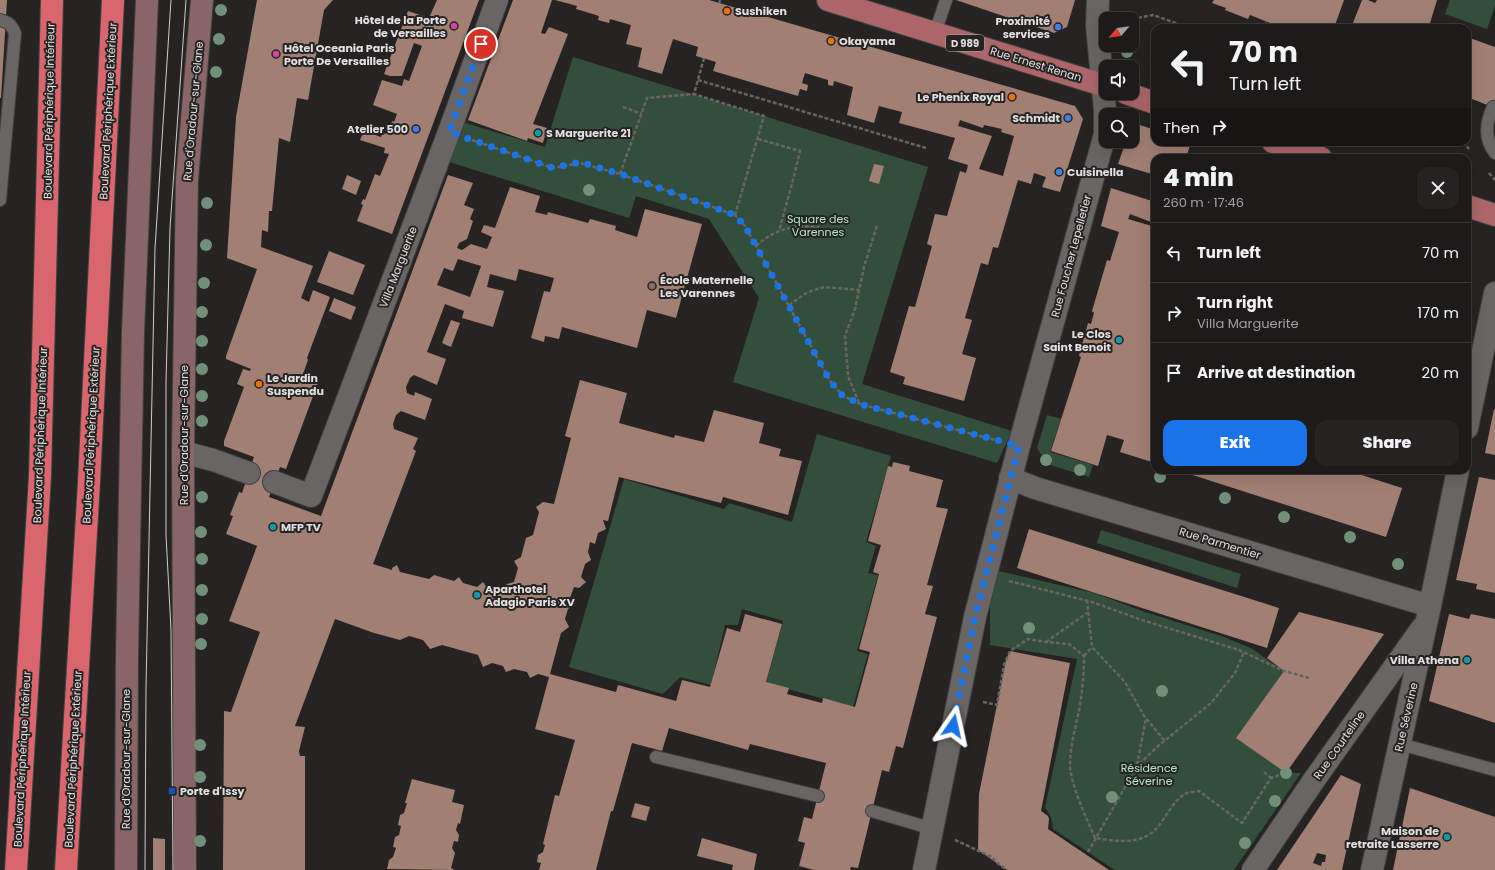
<!DOCTYPE html>
<html lang="en">
<head>
<meta charset="utf-8">
<style>
	:root { --surface:#1c1b1a; --page:#252423; --text:#f1f3f6; --muted:#a0a1a2; --line:#3a3939; --accent:#1a73e8 }
	body { margin:0; font-family:Poppins,sans-serif; background:var(--page); color:var(--text); height:100vh; display:flex; flex-direction:column; font-size:15px; white-space:nowrap }
	* { box-sizing:border-box; margin:0 }
	p { font-size:13px; color:var(--muted) }
	.icon { flex:none; width:22px; height:22px; fill:none; stroke:currentColor; stroke-width:2; stroke-linecap:round; stroke-linejoin:round }
	.map { position:relative; flex:1; overflow:hidden }
	.details { position:absolute; left:1151px; top:154px; width:320px; height:320px; display:flex; flex-direction:column; background:var(--surface); border-radius:12px; box-shadow:0 4px 16px #0002,0 0 0 1px var(--line) }
	.details>* { flex:none }
	.top-card { position:absolute; left:1151px; top:24px; width:320px; height:122px; border-radius:12px; box-shadow:0 4px 16px #0002,0 0 0 1px var(--line); background:#1c1b1a; color:var(--text); overflow:hidden }
	.needle { width:26px; rotate:241deg }
	.controls { position:absolute; left:1099px; top:12px; display:grid; gap:8px }
	.controls a { display:grid; place-items:center; width:40px; height:40px; border-radius:8px; background:var(--surface); box-shadow:0 4px 16px #0002,0 0 0 1px var(--line); font-size:20px }
	.pin { position:absolute; display:grid; place-items:center; width:34px; height:34px; color:#fff; margin:-17px; border:2px solid #fff; border-radius:50%; box-shadow:0 1px 4px #0007 }
	.me { position:absolute; width:44px; margin:-22px; rotate:11deg; stroke-linejoin:round; filter:drop-shadow(0 0 3px #0008) }
	.turn { display:flex; align-items:center; gap:14px; height:84px; padding:0 12px; font-size:18px }
	.turn .icon { width:52px; height:52px; stroke-width:2.5 }
	.turn b { display:block; font-size:28px; line-height:34px }
	.then { display:flex; align-items:center; height:38px; padding:0 12px; background:#0003; gap:8px; font-size:15px }
	.round { display:grid; place-items:center; flex:none; width:42px; height:42px; border-radius:12px; background:var(--page) }
	.summary { display:flex; align-items:center; justify-content:space-between; height:68px; padding:0 12px }
	h1 { font-size:24px; font-weight:800; line-height:30px }
	.primary-button { display:flex; gap:8px; margin-top:auto; padding:8px 12px }
	.primary-button a { flex:1; height:46px; border-radius:12px; background:var(--accent); color:#fff; font-size:16px; font-weight:800; line-height:46px; text-align:center }
	.primary-button a+a { background:var(--page); color:var(--text) }
	ul { padding:0; list-style:none }
	li { display:flex; align-items:center; gap:12px; height:60px; padding:0 12px; border-top:1px solid var(--line) }
	li div { flex:1 }
	li b { display:block; font-size:15px }
	li em { font-style:normal }
	.map>svg:first-child { display:block }
	.green { fill:#344e3c }
	.building { fill:#a17f73; fill-rule:evenodd }
	.lines { fill:none; stroke-linecap:round; stroke-linejoin:round }
	.lane-casing { stroke:#42403f; stroke-width:14 }
	.street-casing { stroke:#42403f; stroke-width:24 }
	.secondary-casing { stroke:#42403f; stroke-width:24 }
	.primary-casing { stroke:#42403f; stroke-width:24 }
	.highway-casing { stroke:#42403f; stroke-width:24 }
	.path { stroke:#676564; stroke-width:2.5; stroke-dasharray:4 2; stroke-linecap:butt }
	.lane { stroke:#686564; stroke-width:12 }
	.street { stroke:#686564; stroke-width:22 }
	.secondary { stroke:#8a6567; stroke-width:22 }
	.primary { stroke:#ac6669; stroke-width:22 }
	.highway { stroke:#da666d; stroke-width:22 }
	.tram { stroke:#cfcdcd; stroke-width:1 }
	.tree { fill:#728f79 }
	.route { stroke:#1a73e8; stroke-width:7; stroke-dasharray:0 12.6 }
	.food-dot { fill:#e8710a; stroke:#262423; stroke-width:1.5 }
	.hotel-dot { fill:#d1479c; stroke:#262423; stroke-width:1.5 }
	.shop-dot { fill:#3f7fe0; stroke:#262423; stroke-width:1.5 }
	.culture-dot { fill:#0f9aa8; stroke:#262423; stroke-width:1.5 }
	.education-dot { fill:#8d6e63; stroke:#262423; stroke-width:1.5 }
	.transit-dot { fill:#1a4fb4; stroke:#262423; stroke-width:1.5 }
	.labels { text-anchor:middle; dominant-baseline:central; stroke-width:4; stroke-linejoin:round; paint-order:stroke }
	.shield { fill:#262423; stroke:#aaa8a7; stroke-width:1 }
	.shield-label { font-size:10px; font-weight:bold; fill:#e2e0e0 }
	.poi-label { font-size:11px; font-weight:bold; fill:#e2e0e0; stroke:#262423; text-anchor:start }
	.street-label { font-size:11px; fill:#e2e0e0; stroke:#262423 }
	.park-label { font-size:11px; fill:#b1e7c0; stroke:#262423 }
</style>
</head>
<body>
<div class="map">
<svg width="1495" height="870" viewBox="0 0 1495 870">
	<rect width="100%" height="100%" fill="#262423"/>
	<g class="green">
		<path d="M1450,0H1495V6L1487,29L1445,14Z"/>
		<path d="M573,57L928,167L862,384L1012,431L997,463L733,382L759,298L709,219L636,196L629,218L446,161L459,121L545,147Z"/>
		<path d="M1047,415L1061,419L1050,452L1093,465L1089,477L1047,464L1037,448Z"/>
		<path d="M817,434L891,456L866,542L876,546L868,573L878,575L857,651L868,654L853,707L766,683L783,621L742,609L738,625H725L711,685L680,677L663,694L569,667L624,479L724,509L729,503L792,522Z"/>
		<path d="M1101,530L1241,574L1237,588L1097,543Z"/>
		<path d="M990,569L1094,593L1142,611L1221,636L1251,648L1284,671L1266,698L1259,754L1286,773H1301L1234,870H1115L1053,829L1051,817L1045,807L1077,659L990,645Z"/>
	</g>
	<g class="building">
		<path d="M0,0H7L1,98H0Z"/>
		<path d="M257,0H333L324,10L308,100L297,98L290,142L279,138L272,211H269L268,232L262,230L261,247L313,266L301,298L309,302L313,290L330,297L307,358L308,360L303,374L319,380L286,469L280,467L269,497L321,516L448,175L473,183L464,205L474,209L470,219L473,221L467,239L459,243L457,248L462,250L471,244L487,249L492,237L481,232L484,225L495,228L510,187L540,196L535,212L547,215L548,212L588,223L590,219L616,226L615,230L637,237L645,209L702,224L676,318L647,310L637,348L562,327L559,339L545,336L544,342L531,338L544,291L550,292L554,278L519,269L516,281L490,274L487,287L504,291L493,327L462,318L464,311L445,304L427,352L446,359L437,385L414,375L410,378L406,387L407,393L414,396L415,392L432,399L425,420L401,411L396,415L393,424L394,429L418,438L413,449L416,451L373,564L392,570V568L397,565L400,572L429,579L434,575L454,581L459,577L463,583L477,587L483,582L488,589L500,592L507,584L514,582L518,568L514,561L521,557L526,538L533,535L539,512L536,507L543,502L554,504L571,438L565,436L580,380L627,393L619,423L674,438L675,435L704,442L714,410L764,423L759,443L781,449L779,456L802,461L788,515L723,497L721,503L619,477L608,521L603,520L606,529L598,533L595,544L590,542L588,552L591,560L585,564L581,577L586,582L579,588L574,587L570,598L574,604L568,609L565,619L569,627L561,633L550,674L616,692L618,685L676,701L682,680L710,687L727,628L740,632L745,614L782,624L766,682L789,688L787,694L822,703L823,698L855,707L870,652L859,649L879,574L873,572L881,545L868,541L888,466L892,467L893,462L910,466L909,471L943,480L936,507L948,509L927,585L933,586L925,614L937,617L903,748L896,746L889,772L882,770L858,868L851,867L850,870H814L799,866L805,843L798,841L804,817L812,819L826,763L750,744L748,750L669,728L662,751L632,743L613,811H611L596,870H539L541,863L537,862L538,855L543,852L545,845L543,844L555,795L559,796L575,740L535,729L549,677L538,674L530,678L527,672L514,669L506,672L503,666L492,663L483,667L478,655L442,645L430,649L423,640L409,636L400,640L374,633L335,619L295,726L305,727L299,751L300,756H305V870H223L224,711L231,712L260,632L229,621L257,546L226,534L233,516L230,515L239,492L242,493L254,457L224,446V441L244,387L237,384L243,369L250,371L251,369L226,359V356L257,269L227,258L236,117ZM458,259L481,266L470,297L437,285L444,268L453,271Z"/>
		<path d="M437,0H479L392,234L357,221L363,205L361,204L363,199L365,200L375,174L380,176L389,154L384,153L385,148L360,140L364,131L381,137L382,135L389,132L392,121L394,122L397,114L373,105L382,80L402,86L404,79L409,81L422,46L414,43L402,76H390L384,74L408,11L429,18Z"/>
		<path d="M513,0H552L541,33L545,34L549,27L568,34L533,124L547,128L543,143L528,138L527,141L468,120Z"/>
		<path d="M555,0H709L1075,106L1083,119L1060,192L1042,187L1046,177L1034,173L1031,184L1018,180L998,248L993,247L988,265L981,263L965,318L972,320L962,354L976,358L964,401L903,384L905,377L890,372L909,306L915,307L932,246L927,244L935,214L947,216L960,171L966,173L968,165L948,159L955,138L899,123L902,112L879,106L874,123L847,115L853,87L834,81L833,86L828,85V80L805,73L802,83L808,85L807,91L800,89L798,96L713,71L716,62L696,56L698,47L673,39L662,74L638,67L642,48L626,44L631,25L610,19L609,23L598,20L599,16L576,9L577,6ZM960,120L983,128L984,125L1002,129L1001,132L1014,136L1003,176L979,169L992,136L958,126Z"/>
		<path d="M956,0H1075L1067,27L1054,33Z"/>
		<path d="M1214,0H1344L1334,28H1283L1250,15L1248,19L1225,10L1226,8L1212,3Z"/>
		<path d="M1362,0H1368L1375,3L1377,0H1437L1430,23L1443,28H1351Z"/>
		<path d="M1467,37L1495,47V108L1467,97Z"/>
		<path d="M1140,125L1155,130V142H1191L1186,158H1155V175L1118,164L1126,141H1132V130Z"/>
		<path d="M874,164L884,166L879,184L869,181Z"/>
		<path d="M347,175L361,181L356,195L342,189Z"/>
		<path d="M1111,188L1155,202V215L1154,214L1151,222L1130,214L1128,219L1155,227V463L1120,452L1124,440L1107,435L1098,466L1051,451L1081,357L1079,356L1088,323L1091,324L1094,313L1092,311L1107,260L1110,261L1119,232L1101,226Z"/>
		<path d="M329,251L365,265L353,295L317,282Z"/>
		<path d="M334,298L356,307L351,320L329,311Z"/>
		<path d="M451,320L460,323L451,347L442,343Z"/>
		<path d="M1494,409L1495,410V455L1485,453Z"/>
		<path d="M1177,470H1346L1402,488L1386,537Z"/>
		<path d="M1479,477L1495,480V593L1476,589L1477,584L1456,580Z"/>
		<path d="M1029,529L1279,608L1267,648L1017,568Z"/>
		<path d="M1299,612L1384,634L1286,773L1236,738L1284,671L1267,658Z"/>
		<path d="M1449,614L1469,619L1471,614L1495,619V723L1429,701Z"/>
		<path d="M1010,651L1070,663L1041,811L1048,816L1049,819L1048,829L1109,870H1007L978,850L979,794L1006,660Z"/>
		<path d="M1341,775L1361,784L1342,870H1277ZM1317,853L1326,855L1325,862H1322L1321,866L1313,863Z"/>
		<path d="M412,779L455,790L452,802L464,805L460,824L458,823L456,830L459,835L458,842L454,841L452,848L455,853L451,868L455,870L387,869L389,860L393,857L396,848L393,847L395,837L399,835L401,826L398,825L400,815L404,813L407,803H405Z"/>
		<path d="M1410,788L1495,817V870H1393Z"/>
		<path d="M635,803L650,807L646,821L631,817Z"/>
		<path d="M153,838L165,839V870H153Z"/>
		<path d="M702,838L757,854L754,870H732L733,865L697,856Z"/>
	</g>
	<g class="lines">
		<defs>
			<g id="lane">
				<path d="M0,20C8,22 11,24 15,33L0,200"/>
				<path d="M935,33L946,0"/>
				<path d="M1493,107C1486,122 1484,139 1495,153"/>
				<path d="M1400,744L1495,770"/>
				<path d="M656,757L818,796"/>
				<path d="M872,811L933,829"/>
			</g>
			<g id="street">
				<path d="M1467,428L1495,293"/>
				<path d="M183,452L213,460L249,473"/>
				<path d="M1010,478L1035,488L1430,606"/>
				<path d="M274,482L311,496L449,132L497,0"/>
				<path d="M924,870L975,617L1019,446L1105,134V110L1097,26L1098,0"/>
				<path d="M1253,870L1314,780L1422,628"/>
				<path d="M1372,870L1430,606L1458,470"/>
			</g>
			<g id="secondary">
				<path d="M126,870L127,655L133,332L147,0"/>
				<path d="M185,870L183,452L187,180L202,0"/>
			</g>
			<g id="primary">
				<path d="M828,0L1106,86"/>
				<path d="M1126,93L1155,103"/>
				<path d="M1273,142L1321,158"/>
				<path d="M1467,206L1495,215"/>
			</g>
			<g id="highway">
				<path d="M16,870L40,476L52,0"/>
				<path d="M66,870L89,482L113,0"/>
			</g>
		</defs>
		<use href="#lane" class="lane-casing"/>
		<use href="#street" class="street-casing"/>
		<use href="#secondary" class="secondary-casing"/>
		<use href="#primary" class="primary-casing"/>
		<use href="#highway" class="highway-casing"/>
		<g class="path">
			<path d="M719,3L720,0"/>
			<path d="M1132,19L1153,15L1190,28"/>
			<path d="M1264,28L1266,22"/>
			<path d="M704,58L694,94L764,116L735,215"/>
			<path d="M698,80L926,148"/>
			<path d="M623,107L642,114"/>
			<path d="M758,139L800,151L793,180L779,231"/>
			<path d="M472,140L553,168L580,163L620,174L735,215L745,226L830,381L842,395L860,404L995,440"/>
			<path d="M1463,142L1469,149"/>
			<path d="M1489,173L1495,180"/>
			<path d="M620,174L647,98L694,94"/>
			<path d="M756,246C776,228 794,225 819,227"/>
			<path d="M789,305L808,292L824,287L860,290"/>
			<path d="M859,403L848,376L845,336L855,309L864,267L877,225"/>
			<path d="M1009,581L1092,602L1145,621L1239,650L1284,671L1309,678"/>
			<path d="M1087,600L1092,647L1125,682L1144,716L1165,741"/>
			<path d="M1046,642L1087,613"/>
			<path d="M1084,656L1092,647"/>
			<path d="M983,702L997,705L1004,665L1010,651L1028,639L1046,642L1069,644L1084,656C1084,675 1082,693 1079,711C1075,729 1070,747 1070,766C1071,785 1087,820 1095,838C1111,841 1136,844 1150,834C1164,825 1171,800 1187,793C1190,792 1196,792 1199,791L1242,823L1271,778L1286,773H1288"/>
			<path d="M1137,765L1146,718"/>
			<path d="M1264,772L1271,778"/>
			<path d="M955,840L992,857L996,862L1007,870"/>
			<path d="M1088,852L1137,766L1157,747L1211,703L1235,673L1244,652"/>
		</g>
		<use href="#lane" class="lane"/>
		<use href="#street" class="street"/>
		<use href="#secondary" class="secondary"/>
		<use href="#primary" class="primary"/>
		<use href="#highway" class="highway"/>
		<g class="tram">
			<path d="M145,870L146,687L155,248L171,0"/>
			<path d="M173,870L171,630L166,535V382L170,228L186,0"/>
		</g>
	</g>
	<g class="tree">
		<circle cx="221" cy="10" r="6"/>
		<circle cx="219" cy="39" r="6"/>
		<circle cx="1127" cy="52" r="6"/>
		<circle cx="216" cy="72" r="6"/>
		<circle cx="589" cy="190" r="6"/>
		<circle cx="207" cy="203" r="6"/>
		<circle cx="206" cy="245" r="6"/>
		<circle cx="204" cy="283" r="6"/>
		<circle cx="202" cy="312" r="6"/>
		<circle cx="202" cy="341" r="6"/>
		<circle cx="202" cy="369" r="6"/>
		<circle cx="202" cy="396" r="6"/>
		<circle cx="202" cy="421" r="6"/>
		<circle cx="1046" cy="460" r="6"/>
		<circle cx="1080" cy="470" r="6"/>
		<circle cx="1160" cy="477" r="6"/>
		<circle cx="202" cy="497" r="6"/>
		<circle cx="1225" cy="498" r="6"/>
		<circle cx="1284" cy="517" r="6"/>
		<circle cx="201" cy="532" r="6"/>
		<circle cx="1350" cy="537" r="6"/>
		<circle cx="202" cy="559" r="6"/>
		<circle cx="1398" cy="564" r="6"/>
		<circle cx="202" cy="590" r="6"/>
		<circle cx="202" cy="619" r="6"/>
		<circle cx="1029" cy="628" r="6"/>
		<circle cx="201" cy="644" r="6"/>
		<circle cx="1162" cy="691" r="6"/>
		<circle cx="200" cy="745" r="6"/>
		<circle cx="1286" cy="773" r="6"/>
		<circle cx="200" cy="777" r="6"/>
		<circle cx="1112" cy="797" r="6"/>
		<circle cx="1275" cy="801" r="6"/>
		<circle cx="200" cy="841" r="6"/>
		<circle cx="1245" cy="843" r="6"/>
	</g>
	<g class="lines">
		<path class="route" d="M481,44L449,132L553,168L580,162L620,174L735,215L745,226L830,381L842,395L860,404L1019,446L975,617L953,726"/>
	</g>
	<g class="food-dot">
		<circle cx="727" cy="11" r="4"/>
		<circle cx="831" cy="41" r="4"/>
		<circle cx="1012" cy="97" r="4"/>
		<circle cx="259" cy="384" r="4"/>
	</g>
	<g class="hotel-dot">
		<circle cx="454" cy="26" r="4"/>
		<circle cx="276" cy="54" r="4"/>
	</g>
	<g class="shop-dot">
		<circle cx="1058" cy="27" r="4"/>
		<circle cx="1068" cy="118" r="4"/>
		<circle cx="416" cy="129" r="4"/>
		<circle cx="1059" cy="172" r="4"/>
	</g>
	<g class="culture-dot">
		<circle cx="538" cy="133" r="4"/>
		<circle cx="1119" cy="340" r="4"/>
		<circle cx="273" cy="527" r="4"/>
		<circle cx="477" cy="595" r="4"/>
		<circle cx="1467" cy="660" r="4"/>
		<circle cx="1447" cy="837" r="4"/>
	</g>
	<circle class="education-dot" cx="652" cy="286" r="4"/>
	<rect class="transit-dot" x="168" y="787" width="8" height="8" rx="2"/>
	<g class="labels">
		<rect class="shield" x="946" y="35" width="38" height="16" rx="3"/>
		<g class="shield-label">
			<text x="965" y="43">D 989</text>
		</g>
		<g class="poi-label">
			<text x="735" y="11">Sushiken</text>
			<text x="446" y="20" text-anchor="end">Hôtel de la Porte<tspan x="446" dy="13">de Versailles</tspan></text>
			<text x="1050" y="21" text-anchor="end">Proximité<tspan x="1050" dy="13">services</tspan></text>
			<text x="839" y="41">Okayama</text>
			<text x="284" y="48">Hôtel Oceania Paris<tspan x="284" dy="13">Porte De Versailles</tspan></text>
			<text x="1004" y="97" text-anchor="end">Le Phenix Royal</text>
			<text x="1060" y="118" text-anchor="end">Schmidt</text>
			<text x="408" y="129" text-anchor="end">Atelier 500</text>
			<text x="546" y="133">S Marguerite 21</text>
			<text x="1067" y="172">Cuisinella</text>
			<text x="660" y="280">École Maternelle<tspan x="660" dy="13">Les Varennes</tspan></text>
			<text x="1111" y="334" text-anchor="end">Le Clos<tspan x="1111" dy="13">Saint Benoit</tspan></text>
			<text x="267" y="378">Le Jardin<tspan x="267" dy="13">Suspendu</tspan></text>
			<text x="281" y="527">MFP TV</text>
			<text x="485" y="589">Aparthotel<tspan x="485" dy="13">Adagio Paris XV</tspan></text>
			<text x="1459" y="660" text-anchor="end">Villa Athena</text>
			<text x="180" y="791">Porte d'Issy</text>
			<text x="1439" y="831" text-anchor="end">Maison de<tspan x="1439" dy="13">retraite Lasserre</tspan></text>
		</g>
		<g class="street-label">
			<text transform="translate(1036 64) rotate(17)">Rue Ernest Renan</text>
			<text transform="translate(49 111) rotate(-89)">Boulevard Périphérique Intérieur</text>
			<text transform="translate(108 111) rotate(-87)">Boulevard Périphérique Extérieur</text>
			<text transform="translate(193 111) rotate(-85)">Rue d'Oradour-sur-Glane</text>
			<text transform="translate(1071 256) rotate(-75)">Rue Foucher Lepelletier</text>
			<text transform="translate(398 267) rotate(-69)">Villa Marguerite</text>
			<text transform="translate(40 435) rotate(-88)">Boulevard Périphérique Intérieur</text>
			<text transform="translate(91 435) rotate(-87)">Boulevard Périphérique Extérieur</text>
			<text transform="translate(184 435) rotate(-90)">Rue d'Oradour-sur-Glane</text>
			<text transform="translate(1220 543) rotate(17)">Rue Parmentier</text>
			<text transform="translate(1406 717) rotate(-77)">Rue Séverine</text>
			<text transform="translate(1339 745) rotate(-55)">Rue Courteline</text>
			<text transform="translate(22 759) rotate(-87)">Boulevard Périphérique Intérieur</text>
			<text transform="translate(73 759) rotate(-87)">Boulevard Périphérique Extérieur</text>
			<text transform="translate(126 759) rotate(-90)">Rue d'Oradour-sur-Glane</text>
		</g>
		<g class="park-label">
			<text x="818" y="219">Square des<tspan x="818" dy="13">Varennes</tspan></text>
			<text x="1149" y="768">Résidence<tspan x="1149" dy="13">Séverine</tspan></text>
		</g>
	</g>
</svg>
<div class="controls">
<a><svg class="needle" viewBox="-14 -14 28 28"><path d="M0-13l5 13h-10z" fill="#e53935"/><path d="M0 13l5-13h-10z" fill="#a0a1a2"/></svg></a>
<a><svg class="icon" aria-label="sound" viewBox="0 0 24 24"><path d="M4 9h4l5-4v14l-5-4H4zM17 9q2 3 0 6"/></svg></a>
<a><svg class="icon" aria-label="search" viewBox="0 0 24 24"><circle cx="10" cy="10" r="6"/><path d="M15 15l6 6"/></svg></a>
</div>
<div class="pin" style="left:481px;top:44px;background:#d93025"><svg class="icon" aria-label="arrive" viewBox="0 0 24 24"><path d="M6 21V4h12l-3 4 3 4H6"/></svg></div>
<svg class="me" style="left:953px;top:726px" viewBox="-20 -20 40 40"><path d="M0-17L14 15 0 8-14 15z" fill="#1a73e8" stroke="#fff" stroke-width="4"/></svg>
<div class="top-card">
<div class="turn"><svg class="icon" aria-label="left" viewBox="0 0 24 24"><path d="M17 20v-9H6M10 6l-5 5 5 5"/></svg><div><b>70 m</b>Turn left</div></div>
<div class="then">Then<svg class="icon" aria-label="right" viewBox="0 0 24 24"><path d="M7 20v-9h11M14 6l5 5-5 5"/></svg></div>
</div>
<section class="details">
<div class="summary"><div><h1>4 min</h1><p>260 m · 17:46</p></div><a class="round"><svg class="icon" aria-label="close" viewBox="0 0 24 24"><path d="M6 6l12 12M18 6L6 18"/></svg></a></div>
<ul>
<li><svg class="icon" aria-label="left" viewBox="0 0 24 24"><path d="M17 20v-9H6M10 6l-5 5 5 5"/></svg><div><b>Turn left</b></div><em>70 m</em></li>
<li><svg class="icon" aria-label="right" viewBox="0 0 24 24"><path d="M7 20v-9h11M14 6l5 5-5 5"/></svg><div><b>Turn right</b><p>Villa Marguerite</p></div><em>170 m</em></li>
<li><svg class="icon" aria-label="arrive" viewBox="0 0 24 24"><path d="M6 21V4h12l-3 4 3 4H6"/></svg><div><b>Arrive at destination</b></div><em>20 m</em></li>
</ul>
<div class="primary-button"><a>Exit</a><a>Share</a></div>
</section>
</div>
</body>
</html>
